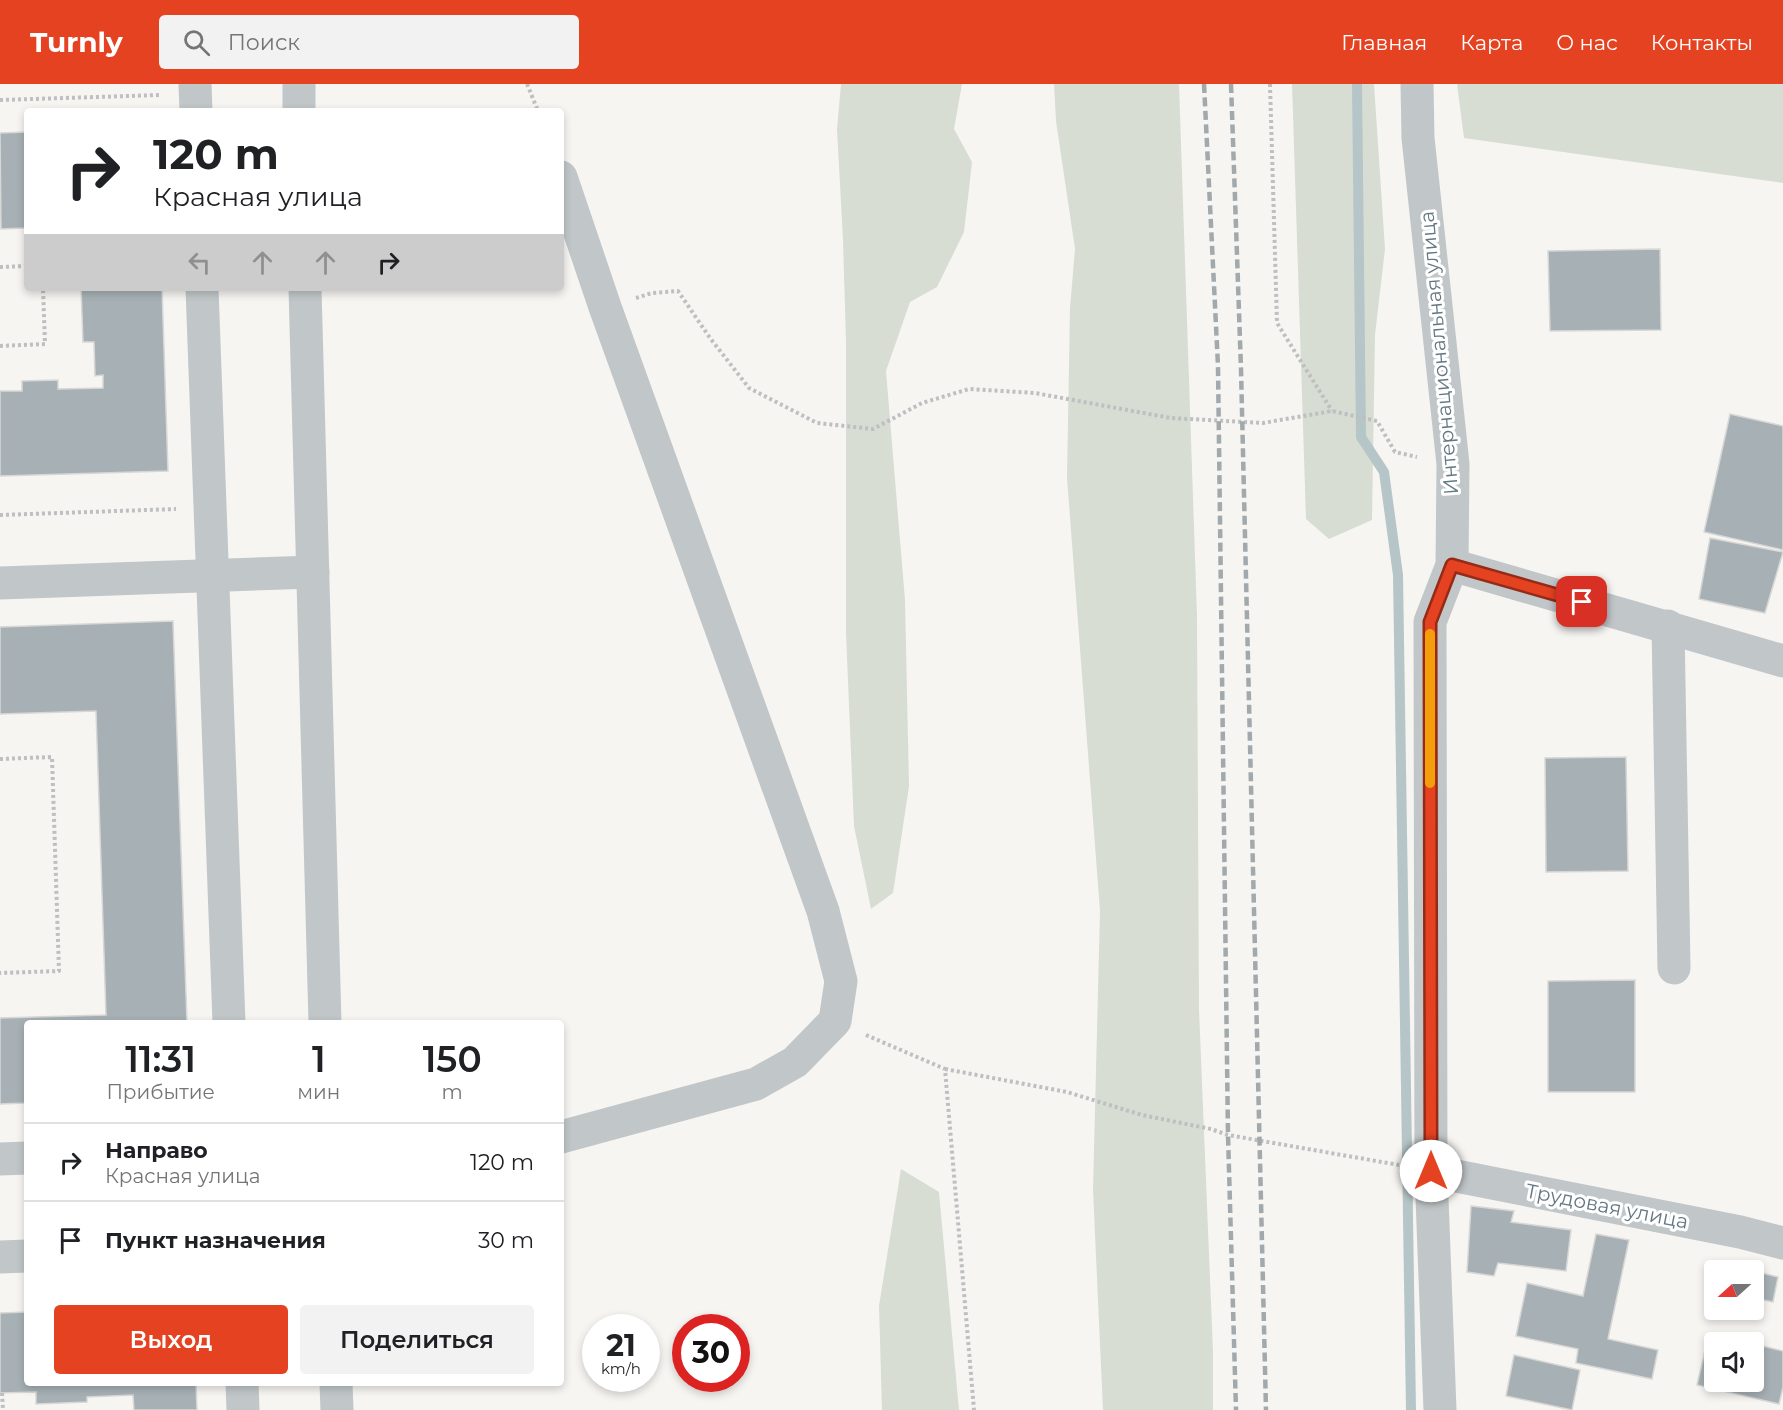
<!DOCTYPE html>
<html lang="ru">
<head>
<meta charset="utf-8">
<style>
	:root { --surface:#fff; --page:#f2f2f2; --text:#202124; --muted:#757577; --line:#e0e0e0; --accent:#e54222 }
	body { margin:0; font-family:Montserrat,sans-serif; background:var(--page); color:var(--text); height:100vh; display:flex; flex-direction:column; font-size:22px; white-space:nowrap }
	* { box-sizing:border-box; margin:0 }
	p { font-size:20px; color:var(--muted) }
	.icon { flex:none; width:33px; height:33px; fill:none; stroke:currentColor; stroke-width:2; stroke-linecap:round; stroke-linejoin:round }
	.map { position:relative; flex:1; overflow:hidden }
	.panel { position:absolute; left:24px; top:936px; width:540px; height:366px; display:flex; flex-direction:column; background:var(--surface); border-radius:6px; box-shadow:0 3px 9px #0003 }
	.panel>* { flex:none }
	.top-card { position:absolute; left:24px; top:24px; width:540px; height:183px; border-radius:6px; box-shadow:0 3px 9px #0003; background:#fff; color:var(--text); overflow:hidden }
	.needle { width:39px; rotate:249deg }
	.buttons { position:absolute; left:1704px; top:1176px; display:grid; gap:12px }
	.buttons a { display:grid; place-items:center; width:60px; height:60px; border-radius:6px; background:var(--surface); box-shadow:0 3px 9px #0003; font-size:30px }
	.speed { position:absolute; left:582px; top:1230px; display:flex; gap:12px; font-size:30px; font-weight:700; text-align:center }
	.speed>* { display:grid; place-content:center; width:78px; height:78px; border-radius:50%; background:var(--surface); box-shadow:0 3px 9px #0003; line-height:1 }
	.speed small { font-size:15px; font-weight:400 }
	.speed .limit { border:9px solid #d22; background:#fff; color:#111 }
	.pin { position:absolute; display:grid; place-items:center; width:51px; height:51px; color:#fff; margin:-26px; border-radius:12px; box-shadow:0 3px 9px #0006 }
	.me { position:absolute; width:66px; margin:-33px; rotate:0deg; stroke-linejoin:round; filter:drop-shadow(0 0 4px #0008) }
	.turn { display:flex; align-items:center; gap:21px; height:126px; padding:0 30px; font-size:27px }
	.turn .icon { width:78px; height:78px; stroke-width:2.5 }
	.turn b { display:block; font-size:42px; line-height:51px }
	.lanes { display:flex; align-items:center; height:57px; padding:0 30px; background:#0003; justify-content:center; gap:30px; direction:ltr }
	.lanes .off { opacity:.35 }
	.eta { display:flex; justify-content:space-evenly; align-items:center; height:102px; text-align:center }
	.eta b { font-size:36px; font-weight:600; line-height:42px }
	.cta { display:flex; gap:12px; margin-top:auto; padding:12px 30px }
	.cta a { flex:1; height:69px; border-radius:6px; background:var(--accent); color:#fff; font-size:24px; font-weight:600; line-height:69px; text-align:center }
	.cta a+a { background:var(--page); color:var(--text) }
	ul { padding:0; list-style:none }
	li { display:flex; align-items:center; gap:18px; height:78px; padding:0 30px; border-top:2px solid var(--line) }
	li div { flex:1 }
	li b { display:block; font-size:22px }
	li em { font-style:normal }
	header { display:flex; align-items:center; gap:36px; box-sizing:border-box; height:84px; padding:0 30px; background:var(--accent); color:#fff }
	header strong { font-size:28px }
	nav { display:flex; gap:33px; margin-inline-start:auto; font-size:21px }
	.search { width:420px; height:54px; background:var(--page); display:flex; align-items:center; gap:15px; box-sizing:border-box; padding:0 21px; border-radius:6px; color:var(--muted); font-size:22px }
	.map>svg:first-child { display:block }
	.green { fill:#d7ddd3 }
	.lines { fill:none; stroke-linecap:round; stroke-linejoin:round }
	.stream { stroke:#b6c5c7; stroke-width:10 }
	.building { fill:#a7b1b5; stroke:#d7d7d5; stroke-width:1.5 }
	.path { stroke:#bdbfc1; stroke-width:4; stroke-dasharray:3 3; stroke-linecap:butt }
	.minor { stroke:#c1c6c8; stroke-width:33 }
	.rail { stroke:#a1a9ad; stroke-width:4.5; stroke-dasharray:9 4.5; stroke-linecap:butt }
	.route-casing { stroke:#952b16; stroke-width:15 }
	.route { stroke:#e54222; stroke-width:10 }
	.slow { stroke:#f59e0b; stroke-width:10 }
	.labels { text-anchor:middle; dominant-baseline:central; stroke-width:6; stroke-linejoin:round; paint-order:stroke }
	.street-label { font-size:20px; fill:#647883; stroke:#fff }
</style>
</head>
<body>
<header>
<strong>Turnly</strong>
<div class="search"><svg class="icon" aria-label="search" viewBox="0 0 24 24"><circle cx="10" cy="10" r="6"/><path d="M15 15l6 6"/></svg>Поиск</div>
<nav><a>Главная</a><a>Карта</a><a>О нас</a><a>Контакты</a></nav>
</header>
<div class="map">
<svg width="1783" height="1326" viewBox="0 0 1783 1326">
	<rect width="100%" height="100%" fill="#f6f5f2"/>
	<g class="green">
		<path d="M841,0H962L954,45L972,78L964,148L937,203L910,218L886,287L905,516L909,702L893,809L871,825L854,742L846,548V258L843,156L837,45Z"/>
		<path d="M1054,0H1179L1197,532L1199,925L1213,1268V1326H1103L1093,1106L1100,827L1067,394L1070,224L1075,165L1056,37Z"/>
		<path d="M1292,0H1374L1385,165L1375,251L1372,436L1329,455L1306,435Z"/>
		<path d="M1457,0H1783V99L1464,54Z"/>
		<path d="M901,1085L939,1108L959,1326H882L879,1222Z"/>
	</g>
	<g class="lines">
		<path class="stream" d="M1357,0L1361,353L1384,388L1398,491L1411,1326"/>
	</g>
	<g class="building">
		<path d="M27,48V144L1,145L0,49Z"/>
		<path d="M1660,165L1661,246L1550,247L1548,167Z"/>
		<path d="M81,204H162L168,387L0,392V307H22V297L58,296V305L103,304V291L95,292L94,258H83Z"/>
		<path d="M1730,330L1783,342V466L1704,448Z"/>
		<path d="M1710,454L1783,468L1765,529L1699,515Z"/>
		<path d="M173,537L187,939H27V1019L0,1020V934L106,931L96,627L0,630V543Z"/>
		<path d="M1626,673L1628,787L1546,788L1545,674Z"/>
		<path d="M1635,896V1008H1548V897Z"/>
		<path d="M1471,1122L1514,1127L1511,1138L1571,1146L1566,1187L1498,1179L1494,1192L1467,1188Z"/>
		<path d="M1596,1150L1629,1156L1608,1255L1658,1266L1652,1295L1576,1279L1578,1265L1516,1252L1527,1199L1583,1212Z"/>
		<path d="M1754,1187L1778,1193L1773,1218L1754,1214Z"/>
		<path d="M27,1228V1299H196L197,1326H134L133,1311L87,1313V1318L36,1320V1308L0,1309V1229Z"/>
		<path d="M1709,1249L1746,1258H1714V1298H1754V1260L1783,1267V1303L1779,1320L1697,1301Z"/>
		<path d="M1514,1271L1580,1286L1572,1326L1506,1312Z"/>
	</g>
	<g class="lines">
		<g class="path">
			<path d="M527,0L538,27"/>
			<path d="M1270,0L1277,239L1332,327"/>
			<path d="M0,16L161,11"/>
			<path d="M0,183L27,182"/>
			<path d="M636,214L652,209L678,207L710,254L749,304L817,339L873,345L922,319L969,305L1035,309L1171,334L1263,339L1332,327L1377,337L1395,368L1417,373"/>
			<path d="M0,262L45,260L43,204"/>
			<path d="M0,431L176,425"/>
			<path d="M0,675L52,673L59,887L0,889"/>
			<path d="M866,951L945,985L974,1326"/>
			<path d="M945,985L1067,1008L1142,1031L1211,1045L1228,1051L1399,1081"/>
			<path d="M2,1309L3,1326"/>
		</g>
		<g class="minor">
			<path d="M195,0L196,27"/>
			<path d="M299,0V27"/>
			<path d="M1417,0L1418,54L1453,380L1452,481L1430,538L1431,1087L1440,1326"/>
			<path d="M561,93L605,223L823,827L841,897L835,937L795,978L756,1000L561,1053"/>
			<path d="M202,204L229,939"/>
			<path d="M305,204L325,939"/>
			<path d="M1452,481L1783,577"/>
			<path d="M0,499L313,488"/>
			<path d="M1668,542L1674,884"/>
			<path d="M0,1075L27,1074"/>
			<path d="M1431,1087L1740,1148L1783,1159"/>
			<path d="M0,1173L27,1172"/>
			<path d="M242,1299L243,1326"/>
			<path d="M336,1299L337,1326"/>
		</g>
		<g class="rail">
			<path d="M1204,0L1218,282L1228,1051L1236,1326"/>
			<path d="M1231,0L1241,285L1266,1326"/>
		</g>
	</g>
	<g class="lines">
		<defs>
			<path id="route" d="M1431,1087L1430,538L1452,481L1582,518"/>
		</defs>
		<use href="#route" class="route-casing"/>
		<use href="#route" class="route"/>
		<path class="slow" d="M1430,550V699"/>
	</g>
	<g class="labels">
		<g class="street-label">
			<text transform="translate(1439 269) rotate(-95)">Интернациональная улица</text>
			<text transform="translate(1607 1122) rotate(11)">Трудовая улица</text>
		</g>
	</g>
</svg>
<div class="buttons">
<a><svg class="needle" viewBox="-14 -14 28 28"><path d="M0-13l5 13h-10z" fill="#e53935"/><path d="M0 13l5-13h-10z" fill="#757577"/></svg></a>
<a><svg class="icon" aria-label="sound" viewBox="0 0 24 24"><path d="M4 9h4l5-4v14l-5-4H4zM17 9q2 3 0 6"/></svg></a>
</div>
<div class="speed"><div>21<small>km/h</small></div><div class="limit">30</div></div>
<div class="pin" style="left:1582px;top:518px;background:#d93025"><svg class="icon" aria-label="arrive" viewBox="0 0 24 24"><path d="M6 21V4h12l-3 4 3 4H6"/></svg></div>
<svg class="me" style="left:1431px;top:1087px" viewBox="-20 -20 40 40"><circle r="19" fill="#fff"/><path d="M0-13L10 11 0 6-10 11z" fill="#e54222"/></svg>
<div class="top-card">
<div class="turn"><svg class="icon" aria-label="right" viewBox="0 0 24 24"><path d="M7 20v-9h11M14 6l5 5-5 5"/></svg><div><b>120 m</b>Красная улица</div></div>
<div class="lanes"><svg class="icon off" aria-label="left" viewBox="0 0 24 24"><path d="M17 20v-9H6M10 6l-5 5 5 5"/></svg><svg class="icon off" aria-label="ahead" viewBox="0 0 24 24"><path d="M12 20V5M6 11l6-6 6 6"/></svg><svg class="icon off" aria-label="ahead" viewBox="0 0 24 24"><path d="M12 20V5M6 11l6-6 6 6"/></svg><svg class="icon" aria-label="right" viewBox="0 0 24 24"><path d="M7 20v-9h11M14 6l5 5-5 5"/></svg></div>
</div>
<section class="panel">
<div class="eta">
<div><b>11:31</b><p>Прибытие</p></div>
<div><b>1</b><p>мин</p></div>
<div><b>150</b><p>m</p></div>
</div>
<ul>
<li><svg class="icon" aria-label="right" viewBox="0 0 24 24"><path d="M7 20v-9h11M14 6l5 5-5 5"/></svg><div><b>Направо</b><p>Красная улица</p></div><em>120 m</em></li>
<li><svg class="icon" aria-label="arrive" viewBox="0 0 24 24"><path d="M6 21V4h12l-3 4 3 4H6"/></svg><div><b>Пункт назначения</b></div><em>30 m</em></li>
</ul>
<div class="cta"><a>Выход</a><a>Поделиться</a></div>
</section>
</div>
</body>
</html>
